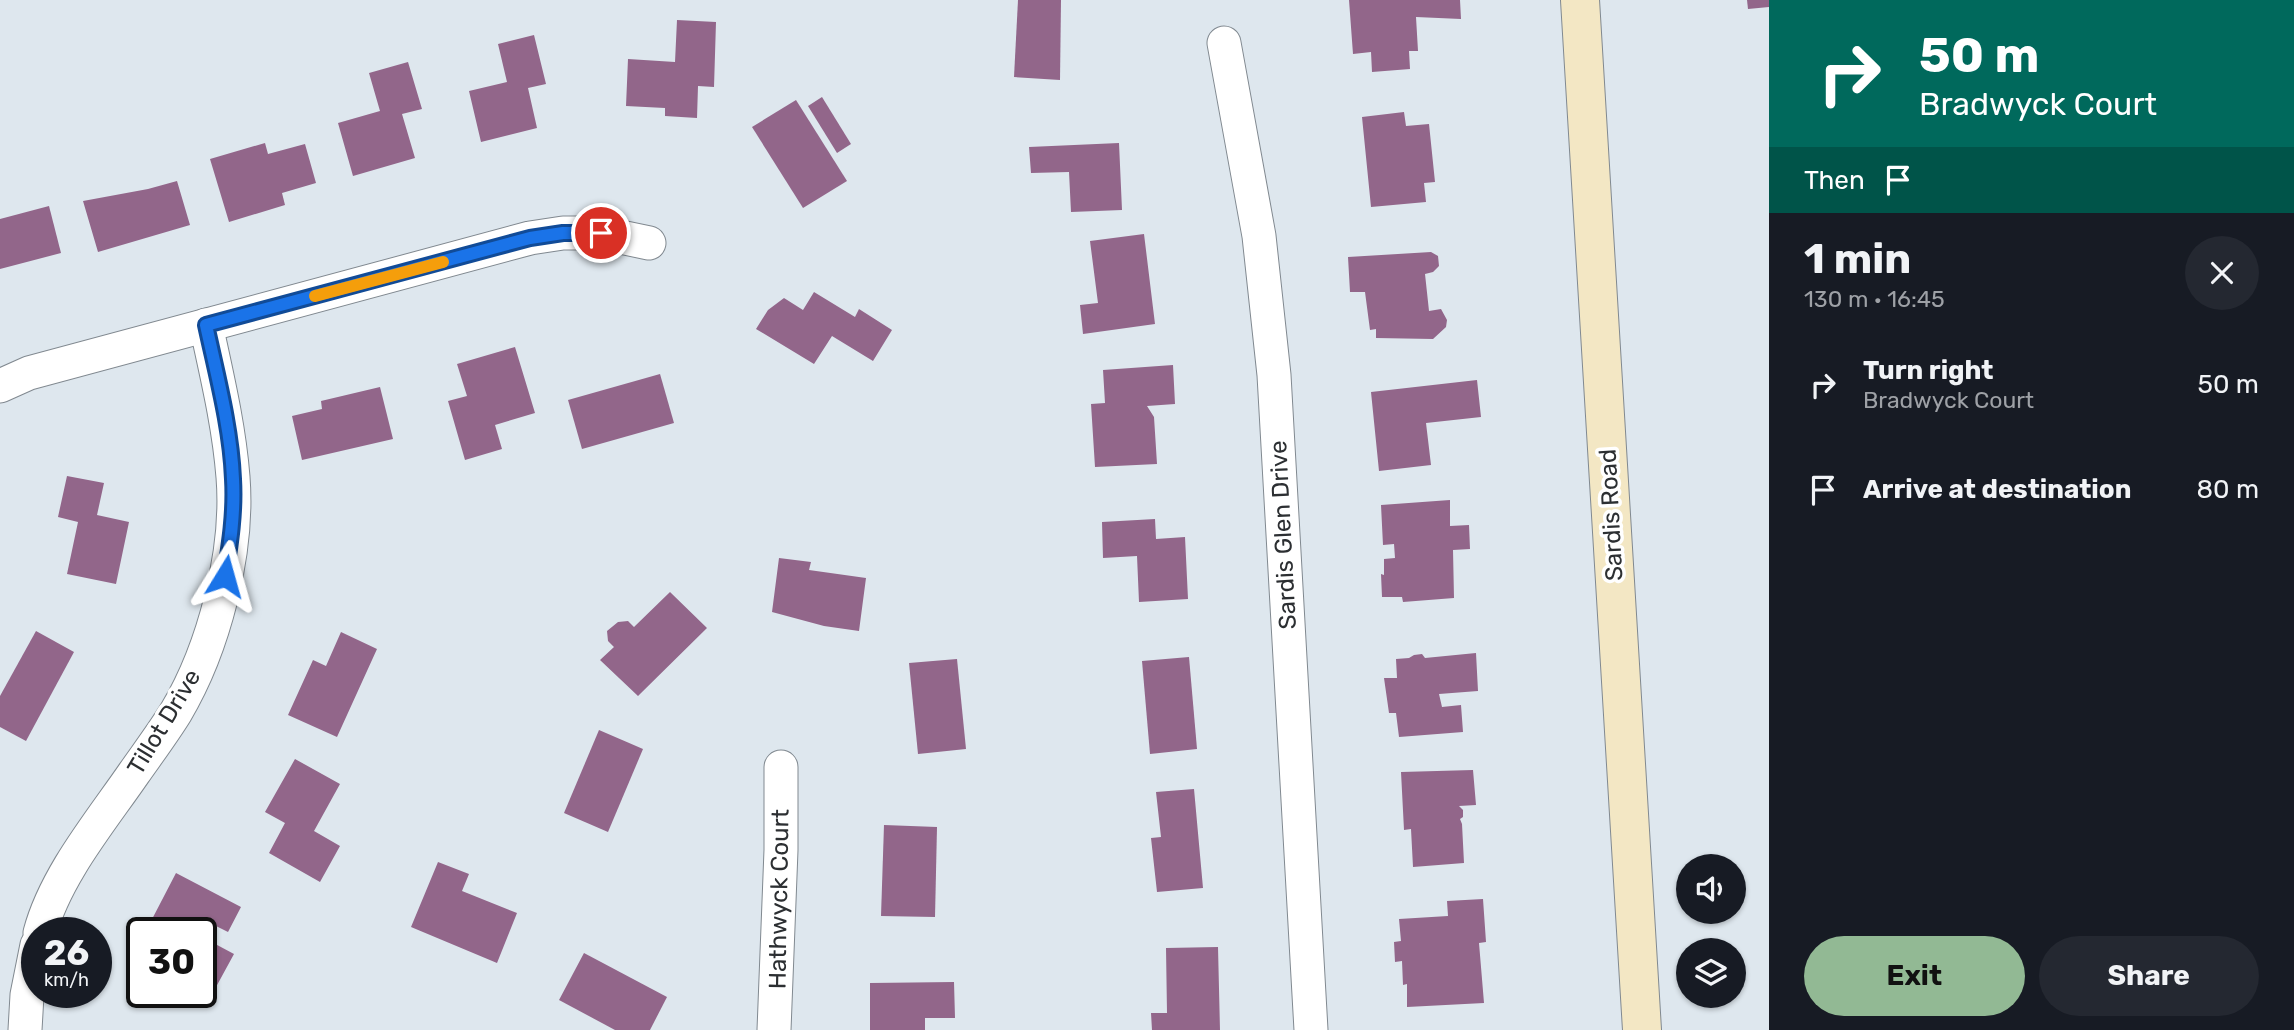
<!DOCTYPE html>
<html lang="en">
<head>
<meta charset="utf-8">
<style>
	:root { --surface:#171b24; --page:#242831; --text:#f1f3f6; --muted:#9ea1a6; --accent:#92b994 }
	body { margin:0; font-family:Rubik,sans-serif; background:var(--page); color:var(--text); height:100vh; display:flex; flex-direction:column; font-size:26px; white-space:nowrap }
	* { box-sizing:border-box; margin:0 }
	p { font-size:23px; color:var(--muted) }
	.icon { flex:none; width:38px; height:38px; fill:none; stroke:currentColor; stroke-width:2; stroke-linecap:round; stroke-linejoin:round }
	.map { position:relative; flex:1; overflow:hidden }
	.drawer { display:flex; flex-direction:column; background:var(--surface); width:525px }
	.drawer>* { flex:none }
	.banner { background:#00695c; color:#fff; overflow:hidden }
	.buttons { position:absolute; left:1676px; top:854px; display:grid; gap:14px }
	.buttons a { display:grid; place-items:center; width:70px; height:70px; border-radius:50%; background:var(--surface); box-shadow:0 2px 5px #0004; font-size:35px }
	.speed { position:absolute; left:21px; top:917px; display:flex; gap:14px; font-size:35px; font-weight:700; text-align:center }
	.speed>* { display:grid; place-content:center; width:91px; height:91px; border-radius:50%; background:var(--surface); box-shadow:0 2px 5px #0004; line-height:1 }
	.speed small { font-size:18px; font-weight:400 }
	.speed .limit { border:4px solid #111; border-radius:10px; background:#fff; color:#111 }
	.pin { position:absolute; display:grid; place-items:center; width:60px; height:60px; color:#fff; margin:-30px; border:4px solid #fff; border-radius:50%; box-shadow:0 2px 7px #0007 }
	.me { position:absolute; width:77px; margin:-38px; rotate:8deg; stroke-linejoin:round; filter:drop-shadow(0 0 5px #0008) }
	.turn { display:flex; align-items:center; gap:24px; height:147px; padding:0 35px; font-size:32px }
	.turn .icon { width:91px; height:91px; stroke-width:2.5 }
	.turn b { display:block; font-size:49px; line-height:60px }
	.then { display:flex; align-items:center; height:66px; padding:0 35px; background:#0003; gap:14px; font-size:26px }
	.round { display:grid; place-items:center; flex:none; width:74px; height:74px; border-radius:37px; background:var(--page) }
	.summary { display:flex; align-items:center; justify-content:space-between; height:119px; padding:0 35px }
	h1 { font-size:42px; font-weight:700; line-height:52px }
	.primary-button { display:flex; gap:14px; margin-top:auto; padding:14px 35px }
	.primary-button a { flex:1; height:80px; border-radius:42px; background:var(--accent); color:#111; font-size:28px; font-weight:700; line-height:80px; text-align:center }
	.primary-button a+a { background:var(--page); color:var(--text) }
	ul { padding:0; list-style:none }
	li { display:flex; align-items:center; gap:21px; height:105px; padding:0 35px }
	li div { flex:1 }
	li b { display:block; font-size:26px }
	li em { font-style:normal }
	main { display:flex; flex:1; min-height:0 }
	.map>svg:first-child { display:block }
	.building { fill:#92668a }
	.lines { fill:none; stroke-linecap:round; stroke-linejoin:round }
	.minor-casing { stroke:#818990; stroke-width:35 }
	.secondary-casing { stroke:#818990; stroke-width:40 }
	.minor { stroke:#fff; stroke-width:33 }
	.secondary { stroke:#f3e7c4; stroke-width:38 }
	.route-casing { stroke:#114b97; stroke-width:18 }
	.route { stroke:#1a73e8; stroke-width:12 }
	.slow { stroke:#f59e0b; stroke-width:12 }
	.labels { text-anchor:middle; dominant-baseline:central; stroke-width:7; stroke-linejoin:round; paint-order:stroke }
	.street-label { font-size:24px; fill:#2c2f32; stroke:#fff }
</style>
</head>
<body>
<main>
<div class="map">
<svg width="1769" height="1030" viewBox="0 0 1769 1030">
	<rect width="100%" height="100%" fill="#dee7ee"/>
	<g class="building">
		<path d="M1018,0H1061L1060,80L1014,77Z"/>
		<path d="M1349,0H1460L1461,19L1416,17L1418,51H1409L1410,69L1372,72L1371,52L1353,54Z"/>
		<path d="M1747,0H1769V7L1748,9Z"/>
		<path d="M677,20L716,22L714,87L698,86L697,118L665,116V108L626,106L628,59L675,62Z"/>
		<path d="M534,35L546,84L528,88L537,128L481,142L469,91L507,82L498,44Z"/>
		<path d="M408,62L422,109L402,114L415,158L353,176L338,123L380,111L369,73Z"/>
		<path d="M822,97L851,144L837,153L808,106Z"/>
		<path d="M796,100L847,181L803,208L752,127Z"/>
		<path d="M1404,112L1406,126L1429,124L1435,182L1424,183L1426,202L1371,207L1362,117Z"/>
		<path d="M265,143L268,154L305,144L316,183L282,193L285,205L229,222L210,159Z"/>
		<path d="M1119,143L1122,210L1071,212L1069,172L1031,173L1029,147Z"/>
		<path d="M177,181L190,225L98,252L83,201L148,189Z"/>
		<path d="M49,206L61,253L0,269V219Z"/>
		<path d="M1144,234L1155,324L1083,334L1080,305L1098,303L1090,241Z"/>
		<path d="M1431,252L1438,256L1439,266L1433,272L1425,274L1429,311L1441,309L1447,320L1446,327L1433,339L1376,338V329L1370,330L1365,292H1350L1348,257Z"/>
		<path d="M814,292L855,317L859,309L892,330L873,361L832,336L814,364L756,329L768,310L784,298L803,310Z"/>
		<path d="M515,347L535,413L495,425L502,449L465,460L448,401L467,396L457,364Z"/>
		<path d="M1173,365L1175,404L1147,406L1154,417L1157,464L1095,467L1091,404L1105,403L1103,370Z"/>
		<path d="M660,374L674,423L582,449L568,400Z"/>
		<path d="M1477,380L1481,417L1426,423L1431,465L1379,471L1371,392Z"/>
		<path d="M380,387L393,439L302,460L292,416L322,409L321,401Z"/>
		<path d="M67,476L104,483L97,515L129,522L116,584L67,574L78,522L58,517Z"/>
		<path d="M1450,500V526L1469,525L1470,549L1453,550L1454,598L1403,602L1402,597H1382L1381,574L1384,575V559L1395,558L1394,544L1383,545L1381,505Z"/>
		<path d="M1155,519L1156,539L1185,537L1188,599L1139,602L1137,556L1103,558L1102,522Z"/>
		<path d="M779,558L811,562L809,570L866,578L859,631L824,626L772,612Z"/>
		<path d="M670,592L707,628L638,696L600,660L614,647L608,641L607,631L618,622L628,621L634,627Z"/>
		<path d="M36,631L74,652L26,741L0,727V696Z"/>
		<path d="M341,632L377,649L337,737L288,715L313,660L326,666Z"/>
		<path d="M1476,653L1478,691L1439,694L1442,707L1461,705L1463,732L1399,737L1396,713H1389L1384,678H1397L1396,659L1409,658L1414,655L1422,654L1425,658Z"/>
		<path d="M1189,657L1197,749L1150,754L1142,661Z"/>
		<path d="M957,659L966,749L918,754L909,663Z"/>
		<path d="M599,730L643,749L608,832L564,813Z"/>
		<path d="M295,759L340,784L314,831L340,846L320,882L269,853L285,823L265,812Z"/>
		<path d="M1473,770L1476,805L1459,806L1463,810V817L1460,819L1462,824L1464,863L1413,867L1411,829L1404,830L1401,772Z"/>
		<path d="M1194,789L1203,888L1157,892L1151,838L1161,837L1156,792Z"/>
		<path d="M884,825L937,827L935,917L881,916Z"/>
		<path d="M438,862L469,874L462,891L517,913L497,963L411,927Z"/>
		<path d="M176,873L241,907L228,932L212,924L204,938L234,954L216,987L201,980V933H164L149,925Z"/>
		<path d="M1483,899L1486,942L1479,943L1484,1003L1407,1007V984L1403,985L1402,961L1395,962L1394,942L1401,941L1399,919L1448,916L1447,901Z"/>
		<path d="M1218,947L1220,1030H1152L1151,1013H1167L1166,948Z"/>
		<path d="M584,953L667,997L650,1030H615L559,1000Z"/>
		<path d="M954,982L955,1018H925V1030H870V983Z"/>
	</g>
	<g class="lines">
		<defs>
			<g id="minor">
				<path d="M1224,43L1259,236L1274,375L1311,1030"/>
				<path d="M0,386L29,373L530,238L563,233H601L649,243"/>
				<path d="M40,933C55,876 101,821 134,773C148,753 163,733 176,712C214,648 239,552 233,477C229,426 217,376 206,325"/>
				<path d="M25,1030L27,995L37,945"/>
				<path d="M774,1030L781,850V767"/>
			</g>
			<path id="secondary" d="M1580,0L1642,1030"/>
		</defs>
		<use href="#minor" class="minor-casing"/>
		<use href="#secondary" class="secondary-casing"/>
		<use href="#minor" class="minor"/>
		<use href="#secondary" class="secondary"/>
	</g>
	<g class="lines">
		<defs>
			<path id="route" d="M225,576C230,544 235,512 233,479C231,428 217,376 206,325L530,238L563,233H601"/>
		</defs>
		<use href="#route" class="route-casing"/>
		<use href="#route" class="route"/>
		<path class="slow" d="M315,296L443,262"/>
	</g>
	<g class="labels">
		<g class="street-label">
			<text transform="translate(1611 515) rotate(-93)">Sardis Road</text>
			<text transform="translate(1283 535) rotate(-93)">Sardis Glen Drive</text>
			<text transform="translate(164 722) rotate(-59)">Tillot Drive</text>
			<text transform="translate(779 899) rotate(-89)">Hathwyck Court</text>
		</g>
	</g>
</svg>
<div class="buttons">
<a><svg class="icon" aria-label="sound" viewBox="0 0 24 24"><path d="M4 9h4l5-4v14l-5-4H4zM17 9q2 3 0 6"/></svg></a>
<a><svg class="icon" aria-label="layers" viewBox="0 0 24 24"><path d="M12 4l9 5-9 5-9-5zM3 14l9 5 9-5"/></svg></a>
</div>
<div class="speed"><div>26<small>km/h</small></div><div class="limit">30</div></div>
<div class="pin" style="left:601px;top:233px;background:#d93025"><svg class="icon" aria-label="arrive" viewBox="0 0 24 24"><path d="M6 21V4h12l-3 4 3 4H6"/></svg></div>
<svg class="me" style="left:225px;top:576px" viewBox="-20 -20 40 40"><path d="M0-17L14 15 0 8-14 15z" fill="#1a73e8" stroke="#fff" stroke-width="4"/></svg>
</div>
<section class="drawer">
<div class="banner">
<div class="turn"><svg class="icon" aria-label="right" viewBox="0 0 24 24"><path d="M7 20v-9h11M14 6l5 5-5 5"/></svg><div><b>50 m</b>Bradwyck Court</div></div>
<div class="then">Then<svg class="icon" aria-label="arrive" viewBox="0 0 24 24"><path d="M6 21V4h12l-3 4 3 4H6"/></svg></div>
</div>
<div class="summary"><div><h1>1 min</h1><p>130 m · 16:45</p></div><a class="round"><svg class="icon" aria-label="close" viewBox="0 0 24 24"><path d="M6 6l12 12M18 6L6 18"/></svg></a></div>
<ul>
<li><svg class="icon" aria-label="right" viewBox="0 0 24 24"><path d="M7 20v-9h11M14 6l5 5-5 5"/></svg><div><b>Turn right</b><p>Bradwyck Court</p></div><em>50 m</em></li>
<li><svg class="icon" aria-label="arrive" viewBox="0 0 24 24"><path d="M6 21V4h12l-3 4 3 4H6"/></svg><div><b>Arrive at destination</b></div><em>80 m</em></li>
</ul>
<div class="primary-button"><a>Exit</a><a>Share</a></div>
</section>
</main>
</body>
</html>
